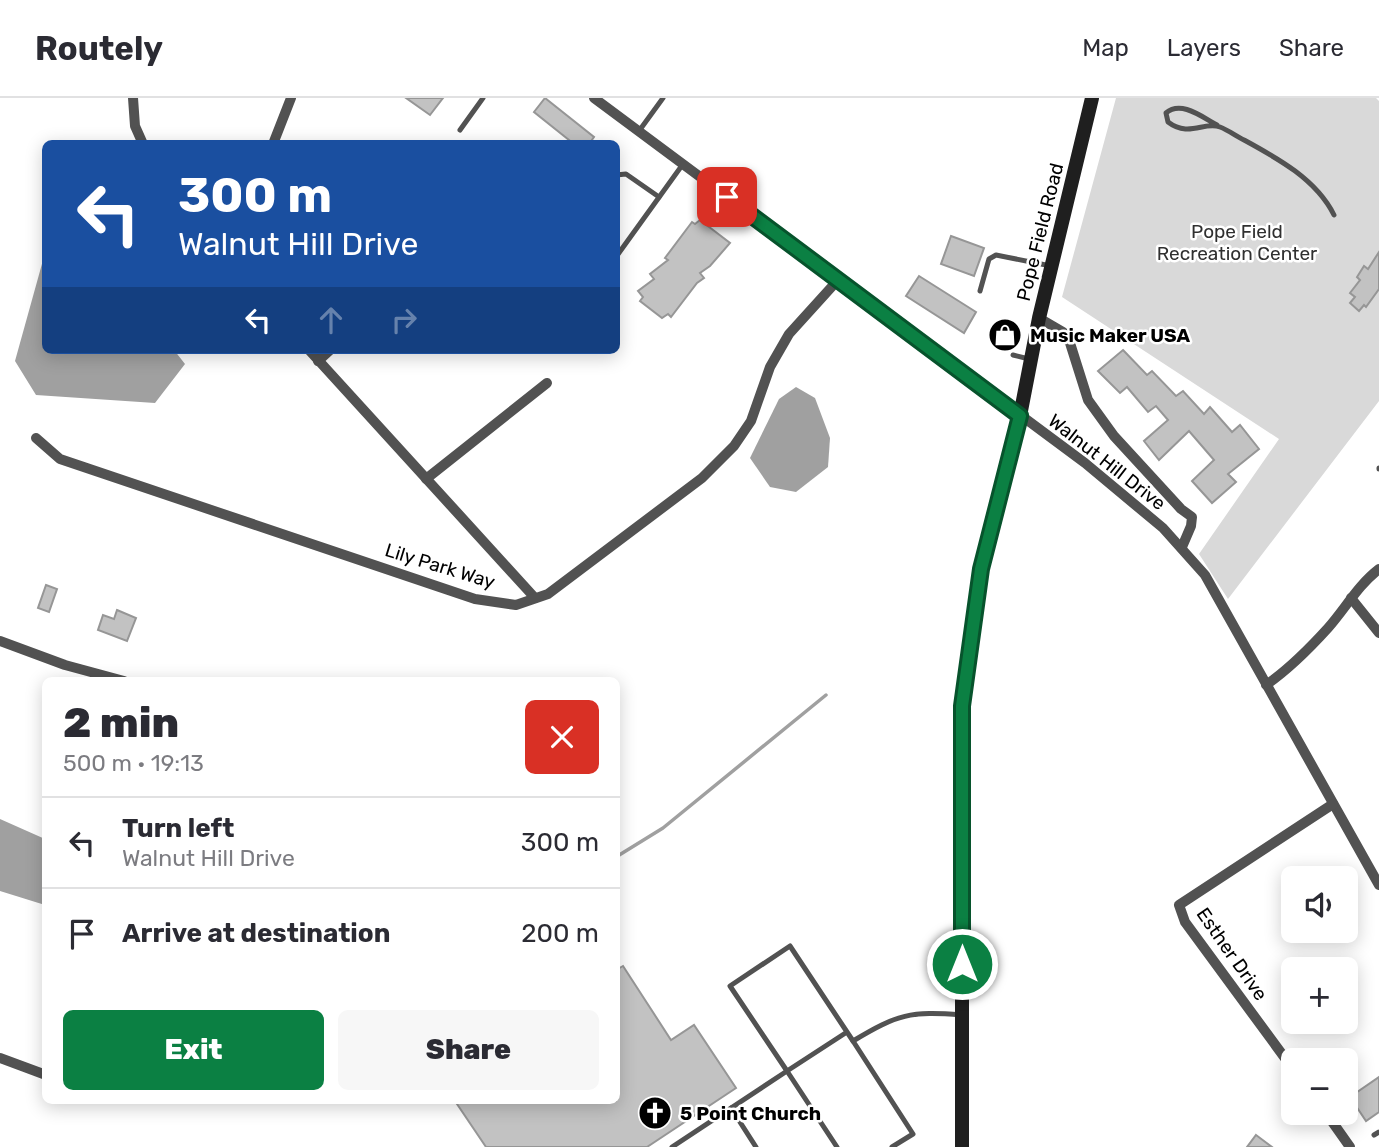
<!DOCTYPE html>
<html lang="en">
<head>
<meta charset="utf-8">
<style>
	:root { --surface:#fff; --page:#f7f7f7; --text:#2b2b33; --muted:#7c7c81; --line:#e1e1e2; --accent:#0b8043 }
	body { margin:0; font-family:Rubik,sans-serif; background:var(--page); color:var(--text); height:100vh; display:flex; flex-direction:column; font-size:26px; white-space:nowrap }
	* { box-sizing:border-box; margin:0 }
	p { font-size:23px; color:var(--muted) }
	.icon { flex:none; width:38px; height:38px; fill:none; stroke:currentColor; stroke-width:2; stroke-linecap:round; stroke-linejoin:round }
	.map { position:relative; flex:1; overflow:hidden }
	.panel { position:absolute; left:42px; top:579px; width:578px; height:427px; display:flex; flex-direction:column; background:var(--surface); border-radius:10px; box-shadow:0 4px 18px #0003 }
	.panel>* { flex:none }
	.banner { position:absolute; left:42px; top:42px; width:578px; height:214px; border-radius:10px; box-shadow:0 4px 18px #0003; background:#1a4fa0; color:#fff; overflow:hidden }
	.buttons { position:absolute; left:1281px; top:768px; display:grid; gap:14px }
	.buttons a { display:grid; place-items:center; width:77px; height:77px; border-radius:10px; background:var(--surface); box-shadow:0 4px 18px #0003; font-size:35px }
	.pin { position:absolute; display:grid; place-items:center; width:60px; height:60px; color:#fff; margin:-30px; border-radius:14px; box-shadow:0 4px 10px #0006 }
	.me { position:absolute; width:77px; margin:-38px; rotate:0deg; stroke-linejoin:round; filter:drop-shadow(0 0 5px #0008) }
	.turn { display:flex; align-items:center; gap:24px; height:147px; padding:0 21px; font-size:32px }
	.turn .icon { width:91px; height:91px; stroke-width:2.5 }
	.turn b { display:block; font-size:49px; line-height:60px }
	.lanes { display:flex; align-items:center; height:66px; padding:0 21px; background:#0003; justify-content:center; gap:35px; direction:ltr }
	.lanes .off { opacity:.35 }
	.round { display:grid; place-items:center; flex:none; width:74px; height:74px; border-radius:10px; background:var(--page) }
	.overview { display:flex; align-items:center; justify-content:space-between; height:119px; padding:0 21px }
	h1 { font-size:42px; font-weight:800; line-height:52px }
	.button { display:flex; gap:14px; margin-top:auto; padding:14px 21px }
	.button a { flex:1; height:80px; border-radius:10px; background:var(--accent); color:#fff; font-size:28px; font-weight:800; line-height:80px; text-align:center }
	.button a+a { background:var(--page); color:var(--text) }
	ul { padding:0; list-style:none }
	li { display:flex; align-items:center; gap:21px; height:91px; padding:0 21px; border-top:2px solid var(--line) }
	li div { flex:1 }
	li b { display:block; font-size:26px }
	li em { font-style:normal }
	header { display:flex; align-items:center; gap:42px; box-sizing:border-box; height:98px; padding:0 35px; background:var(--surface); border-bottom:2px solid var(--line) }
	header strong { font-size:33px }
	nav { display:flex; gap:38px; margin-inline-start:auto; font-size:24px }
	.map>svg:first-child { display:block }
	.green { fill:#d9d9d9 }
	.water { fill:#a0a0a0 }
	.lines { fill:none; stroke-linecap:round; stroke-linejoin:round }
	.stream { stroke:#a0a0a0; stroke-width:3.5 }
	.building { fill:#c2c2c2; stroke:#969696; stroke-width:2 }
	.lane { stroke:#525252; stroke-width:5 }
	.street { stroke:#525252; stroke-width:10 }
	.secondary { stroke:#1f1f1f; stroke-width:14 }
	.route-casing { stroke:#07532c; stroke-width:18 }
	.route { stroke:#0b8043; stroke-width:12 }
	.labels { text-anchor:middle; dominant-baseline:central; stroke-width:5; stroke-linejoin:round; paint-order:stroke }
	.park-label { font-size:19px; fill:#303030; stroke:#fff }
	.street-label { font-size:19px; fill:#000; stroke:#fff }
	.poi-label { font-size:19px; font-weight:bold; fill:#000; stroke:#fff; text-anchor:start }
</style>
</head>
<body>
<header>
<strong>Routely</strong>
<nav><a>Map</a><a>Layers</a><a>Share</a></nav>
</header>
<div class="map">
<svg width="1379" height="1049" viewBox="0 0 1379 1049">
	<rect width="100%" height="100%" fill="#fff"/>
	<path class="green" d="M1116,0H1376L1379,3V303L1228,501L1199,456L1279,341L1062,199Z"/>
	<g class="water">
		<path d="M45,155L46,252H174L185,266L155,305L36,297L15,263Z"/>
		<path d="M796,289L815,300L830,340L828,369L796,394L770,389L750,360L779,301Z"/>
		<path d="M0,721L45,741V807L0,793Z"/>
	</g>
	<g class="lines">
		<path class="stream" d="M616,759L663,730L826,597"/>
	</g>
	<g class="building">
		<path d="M406,0H443L430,17Z"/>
		<path d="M545,0L594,39L589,46H574L534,14Z"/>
		<path d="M700,122L730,145L710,168L700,175L704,180L697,185L671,219L668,216L662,220L640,203L643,199L638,193L654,181L650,176L668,162L665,160L692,124L695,126Z"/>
		<path d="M951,138L984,150L974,178L941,166Z"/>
		<path d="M1379,154V191L1366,209L1364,207L1359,213L1350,205L1355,199L1350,195L1360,182L1357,179L1364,168L1368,171Z"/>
		<path d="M919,178L976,214L964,235L906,198Z"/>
		<path d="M1003,226L1013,229L1008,248L997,245Z"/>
		<path d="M1123,252L1147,277L1152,273L1176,298L1183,293L1204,316L1210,309L1232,334L1240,327L1259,351L1228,376L1236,384L1212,405L1192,383L1214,362L1189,333L1159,362L1144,343L1168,322L1156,308L1148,314L1127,289L1120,295L1098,273Z"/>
		<path d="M46,487L57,491L49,514L38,510Z"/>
		<path d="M117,512L136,520L127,543L98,532L103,517L114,521Z"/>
		<path d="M623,868L671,942L694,927L736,990L647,1049H486L455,1003H616V872Z"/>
		<path d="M1379,979V1014L1366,1023L1350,999Z"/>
		<path d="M1256,1037L1272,1049H1247Z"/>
	</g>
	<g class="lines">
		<g class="lane">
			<path d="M1217,27C1202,19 1181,2 1166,15L1168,24C1189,40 1204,23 1220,29C1228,32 1236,38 1244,42C1277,60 1316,81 1334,117"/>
			<path d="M460,32L483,0"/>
			<path d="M639,33L663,0"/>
			<path d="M616,77L626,76L659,99"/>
			<path d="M616,159L683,66"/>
			<path d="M980,193L989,161L996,157L1051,168"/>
			<path d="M1013,257L1029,261"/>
			<path d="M1379,370V371"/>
			<path d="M847,934L787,973L730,888L790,848L853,943"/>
			<path d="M731,1010L756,1049"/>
			<path d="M1374,1037L1379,1034"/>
			<path d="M672,1049L787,973L837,1049"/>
			<path d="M892,1049L913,1036L853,943C898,916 910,913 962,917"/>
		</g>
		<g class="street">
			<path d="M133,0L135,28L143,46"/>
			<path d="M594,0L1085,365L1163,430L1205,477L1379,787"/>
			<path d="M273,46L291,0"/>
			<path d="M1039,220L1063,234L1070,245L1088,302L1114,338L1181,411L1192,419L1191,428L1182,449"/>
			<path d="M309,252L535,500"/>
			<path d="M318,263L330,252"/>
			<path d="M36,340L60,361L475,501L516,507L548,496L702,380L734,348L751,323L770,269L789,236L837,183"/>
			<path d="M426,381L547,285"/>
			<path d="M1351,500L1379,535"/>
			<path d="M0,543L65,567L124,583"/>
			<path d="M1266,587C1289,571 1309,551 1328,530C1345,511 1358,487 1379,471"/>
			<path d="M0,960L46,977"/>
			<path d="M1293,971L1185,824L1179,807L1333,706"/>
			<path d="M1326,1015L1350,1049"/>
		</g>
		<path class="secondary" d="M962,1049V608L981,471L1020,318L1039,220L1092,0"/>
	</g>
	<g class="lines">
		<defs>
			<path id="route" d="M727,99L1020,318L981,471L962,608V866"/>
		</defs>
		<use href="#route" class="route-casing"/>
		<use href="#route" class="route"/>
	</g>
	<defs>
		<symbol id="shop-disc" viewBox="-11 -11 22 22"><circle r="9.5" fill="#000" stroke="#fff"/><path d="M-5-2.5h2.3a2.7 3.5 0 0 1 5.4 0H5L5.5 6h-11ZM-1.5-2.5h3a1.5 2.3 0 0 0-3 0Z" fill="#fff"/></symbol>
		<symbol id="church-disc" viewBox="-11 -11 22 22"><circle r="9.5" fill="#000" stroke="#fff"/><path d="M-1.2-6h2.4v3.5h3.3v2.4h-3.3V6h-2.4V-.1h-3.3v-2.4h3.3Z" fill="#fff"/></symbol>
	</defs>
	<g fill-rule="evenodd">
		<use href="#shop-disc" x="986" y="218" width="38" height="38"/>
		<use href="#church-disc" x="636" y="996" width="38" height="38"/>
	</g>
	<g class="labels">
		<g class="park-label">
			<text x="1237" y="133">Pope Field<tspan x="1237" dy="22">Recreation Center</tspan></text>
		</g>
		<g class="street-label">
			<text transform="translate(1040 134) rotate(-76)">Pope Field Road</text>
			<text transform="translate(1107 364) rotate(38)">Walnut Hill Drive</text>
			<text transform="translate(440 468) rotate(17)">Lily Park Way</text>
			<text transform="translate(1232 856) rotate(55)">Esther Drive</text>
		</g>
		<g class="poi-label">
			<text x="1030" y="237">Music Maker USA</text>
			<text x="680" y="1015">5 Point Church</text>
		</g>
	</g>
</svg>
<div class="buttons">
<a><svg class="icon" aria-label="sound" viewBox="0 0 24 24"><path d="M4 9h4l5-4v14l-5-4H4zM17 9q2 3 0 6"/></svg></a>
<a>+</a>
<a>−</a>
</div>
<div class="pin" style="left:727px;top:99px;background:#d93025"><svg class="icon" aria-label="arrive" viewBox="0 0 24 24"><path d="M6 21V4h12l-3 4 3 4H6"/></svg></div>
<svg class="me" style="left:962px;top:866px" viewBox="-20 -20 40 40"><circle r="17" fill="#0b8043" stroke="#fff" stroke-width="3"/><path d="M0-11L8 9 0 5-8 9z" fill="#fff"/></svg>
<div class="banner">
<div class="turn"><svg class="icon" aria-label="left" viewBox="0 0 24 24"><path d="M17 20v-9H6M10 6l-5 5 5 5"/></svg><div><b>300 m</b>Walnut Hill Drive</div></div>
<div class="lanes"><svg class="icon" aria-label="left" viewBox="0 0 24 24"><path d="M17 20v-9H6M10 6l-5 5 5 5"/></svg><svg class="icon off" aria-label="ahead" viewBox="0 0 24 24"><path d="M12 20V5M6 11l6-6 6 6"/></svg><svg class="icon off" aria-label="right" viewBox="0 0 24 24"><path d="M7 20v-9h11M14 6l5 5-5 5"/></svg></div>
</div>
<section class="panel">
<div class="overview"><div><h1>2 min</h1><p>500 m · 19:13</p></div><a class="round" style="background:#d93025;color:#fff"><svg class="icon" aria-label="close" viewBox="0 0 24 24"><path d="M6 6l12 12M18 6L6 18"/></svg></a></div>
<ul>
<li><svg class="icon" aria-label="left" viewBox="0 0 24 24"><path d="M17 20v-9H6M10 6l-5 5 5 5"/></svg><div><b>Turn left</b><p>Walnut Hill Drive</p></div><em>300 m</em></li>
<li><svg class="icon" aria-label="arrive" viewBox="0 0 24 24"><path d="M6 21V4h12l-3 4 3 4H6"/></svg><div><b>Arrive at destination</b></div><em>200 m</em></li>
</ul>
<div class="button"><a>Exit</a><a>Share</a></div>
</section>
</div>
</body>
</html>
